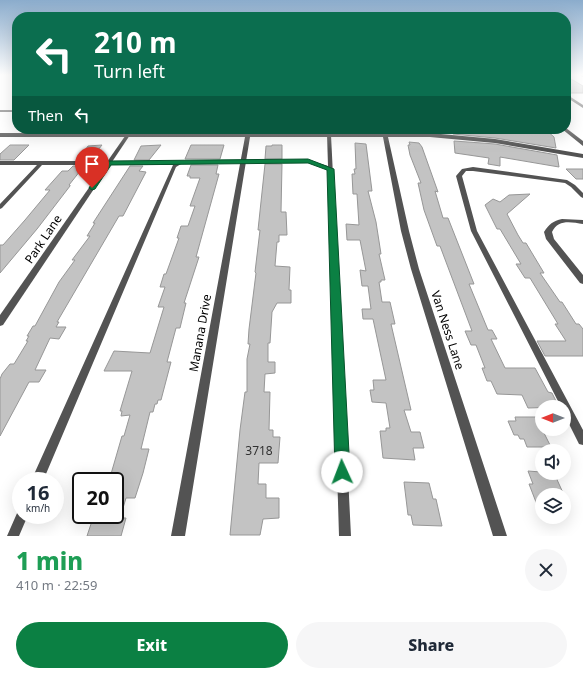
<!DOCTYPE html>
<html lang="en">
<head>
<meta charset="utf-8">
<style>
	:root { --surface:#fff; --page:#f6f6f7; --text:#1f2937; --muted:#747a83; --accent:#0b8043 }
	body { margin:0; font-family:"Noto Sans",sans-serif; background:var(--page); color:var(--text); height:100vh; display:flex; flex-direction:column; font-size:15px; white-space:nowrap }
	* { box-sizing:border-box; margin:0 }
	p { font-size:13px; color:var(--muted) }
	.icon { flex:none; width:22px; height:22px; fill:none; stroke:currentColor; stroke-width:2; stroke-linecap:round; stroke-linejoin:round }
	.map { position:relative; height:536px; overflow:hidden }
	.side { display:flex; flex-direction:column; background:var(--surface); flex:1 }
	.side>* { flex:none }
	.hud { position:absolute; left:12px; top:12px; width:559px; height:122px; border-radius:16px; box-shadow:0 4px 16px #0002; background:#0b6e4f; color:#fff; overflow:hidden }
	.needle { width:26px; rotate:270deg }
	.tools { position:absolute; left:535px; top:400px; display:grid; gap:8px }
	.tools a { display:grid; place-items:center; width:36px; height:36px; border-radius:50%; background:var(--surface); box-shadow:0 4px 16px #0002; font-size:20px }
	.speed { position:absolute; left:12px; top:472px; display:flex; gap:8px; font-size:20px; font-weight:700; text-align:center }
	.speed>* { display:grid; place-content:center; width:52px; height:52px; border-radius:50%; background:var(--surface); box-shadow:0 4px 16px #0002; line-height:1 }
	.speed small { font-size:10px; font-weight:400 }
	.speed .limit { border:2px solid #111; border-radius:6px; background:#fff; color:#111 }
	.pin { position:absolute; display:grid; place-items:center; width:34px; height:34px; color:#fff; margin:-41px -17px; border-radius:50% 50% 50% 0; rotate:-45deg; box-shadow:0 0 4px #0007 }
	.pin .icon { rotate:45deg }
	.me { position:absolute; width:44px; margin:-22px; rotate:358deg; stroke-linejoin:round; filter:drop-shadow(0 0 3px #0008) }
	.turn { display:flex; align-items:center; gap:14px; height:84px; padding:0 16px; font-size:18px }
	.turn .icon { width:52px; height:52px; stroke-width:2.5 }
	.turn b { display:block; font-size:28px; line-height:34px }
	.then { display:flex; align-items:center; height:38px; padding:0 16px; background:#0003; gap:8px; font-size:15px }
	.round { display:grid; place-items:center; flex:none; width:42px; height:42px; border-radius:21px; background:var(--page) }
	.overview { display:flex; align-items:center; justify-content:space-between; height:68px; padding:0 16px }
	h1 { font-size:24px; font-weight:800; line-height:30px; color:#1e9e55 }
	.primary-button { display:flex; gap:8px; margin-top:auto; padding:8px 16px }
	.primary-button a { flex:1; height:46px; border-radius:24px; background:var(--accent); color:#fff; font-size:16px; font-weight:800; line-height:46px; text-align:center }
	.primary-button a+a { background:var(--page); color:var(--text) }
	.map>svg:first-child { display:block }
	.building { fill:#c3c3c3; stroke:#979797 }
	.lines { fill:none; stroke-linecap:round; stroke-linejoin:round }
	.service { fill:#535353; fill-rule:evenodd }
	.minor { fill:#535353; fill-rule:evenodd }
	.tertiary { fill:#535353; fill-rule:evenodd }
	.route { fill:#0b8043; stroke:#07532c }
	.labels { text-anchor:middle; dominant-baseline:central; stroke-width:3; stroke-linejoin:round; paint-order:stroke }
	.street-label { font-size:12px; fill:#000; stroke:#fff }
	.near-number-label { font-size:12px; fill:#313131 }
</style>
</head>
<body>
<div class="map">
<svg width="583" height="536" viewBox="0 0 583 536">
	<rect width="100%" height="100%" fill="#fff"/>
	<g class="building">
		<path d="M566,76L583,86V93H566Z"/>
		<path d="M452,129H545L554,137L556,148L495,138L453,134Z"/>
		<path d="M454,141L495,144L557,155L559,167L500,157V166L488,164L489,158L455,153Z"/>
		<path d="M409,142L419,143L422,147L438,192L435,191L443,218H448L474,284H469L488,330H492L497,339H491L505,368H535L548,392L552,393L559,407L528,408L522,395L497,394L491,381H487L482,368H485L476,345H471L465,331H472L440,246H437L424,210L418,183H421L410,155L408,145H410Z"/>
		<path d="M355,143L366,144L372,191H368L376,222L381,254H379L385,280H381V282H379L382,302H390L395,324H391L411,410H404L411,432H420L424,448H413L415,460L383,458L380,431H386V428H390L386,403L372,402L370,390H374L373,380H386L373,319H363L362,309H371L368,286H362L360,270L366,271L360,240H347L346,224L359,225L357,194H353L352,174H355L354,169H356Z"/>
		<path d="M10,145H29L14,160H0V154Z"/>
		<path d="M102,145L90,160H78L88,146Z"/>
		<path d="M161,145L149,160H134L141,146Z"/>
		<path d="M191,145H224L220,159H185Z"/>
		<path d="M272,145H282V159H265L266,146H272Z"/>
		<path d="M265,164H282L281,212H286L287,235H279V242H277L275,266L290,267L289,290H291V303H277L272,312L270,343H268V362H275V373L265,374L264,392H270L269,430H273V437H280L278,463H259L258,484H266V498H279V518L263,519L260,535H230L240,430L245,392H247V359L250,344H248L249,329L256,273L255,272L260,230H258Z"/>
		<path d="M191,165H218L216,174H219L196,257H199L184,303H186L180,328H176L167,362H171L161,400H158L157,404H155L153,412H150L141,449H149L143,473L135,498H126L120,518H126L121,536H87L94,515H115V474H111L122,436H124L130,415L121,416L122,411H120L132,371H104L114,351L150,353L164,307H158L165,287H160L164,274H166L179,238H177L181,226H188L195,206H190L200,178H190V176H187Z"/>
		<path d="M73,166H84L69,185H70V186L37,229L0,273V245H3L25,220L50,190H45L62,171H68Z"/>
		<path d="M130,166H143L139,171L146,172L123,216H119L57,322H59L56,327H66L59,339L50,338L35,370H46L39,382H29L0,436V379L2,374L10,364H14L28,341H26L29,336H27L33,326H35L59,282L75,260H72L90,236H87L95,223H93Z"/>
		<path d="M566,169H583V179H576Z"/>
		<path d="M530,194L507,214L518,235L523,243H526L544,273H540L560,302H562L576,324H579L583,329V356H545L537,341H566L555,324H558L530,278H525L516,264H521L500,229H497L485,205L493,199L500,202L509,195Z"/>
		<path d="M515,417H536L551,447H527L524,439H520L518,435H514L508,421H516Z"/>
		<path d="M528,471L554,473L564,495H542V515H541L529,484H533Z"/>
		<path d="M404,482L429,483L433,499H436L442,526L413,525L411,515H408Z"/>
	</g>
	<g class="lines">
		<g class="service">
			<path d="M566,94L583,105V108L566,97Z"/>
			<rect x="0" y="110" width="17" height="2"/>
			<path d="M327,134L331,135L351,536H339L328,170L307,162L181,164L176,167L43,481H31L173,165H42L2,208L0,209V204L37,165H0V161H180L308,160L328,166Z"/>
			<path d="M473,167L567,180L575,185L583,193V198L581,197L571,187L565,183L473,171H466L462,176L477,231L583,430V445L579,444L564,414V407H561L471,231L456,176L462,169Z"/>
			<path d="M21,510V515H28L19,536H7L18,511Z"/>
		</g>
		<g class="minor">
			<path d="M579,75H583V77Z"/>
			<path d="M566,128L583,141V146L562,129Z"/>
			<path d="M382,129H386L387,133H430L495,139L583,154V158L495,143L430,137H388L409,231L419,269L507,536H493L411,269L401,231L383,137H250L185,536H171L245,137H0V133H382Z"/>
			<path d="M562,219L583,220V224C571,222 558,219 552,232L554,239L583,275V284L580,283L546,239L544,232C549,224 553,221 562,219Z"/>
		</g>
		<path class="tertiary" d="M130,129H134L3,325L0,326V315Z"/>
	</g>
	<linearGradient id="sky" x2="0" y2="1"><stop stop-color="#8baccc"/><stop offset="0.5" stop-color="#fff"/><stop offset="1" stop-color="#fff" stop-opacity="0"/></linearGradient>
	<rect width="583" height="150" fill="url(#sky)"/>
	<path class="route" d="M308,159L334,169L350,472L347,477L342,479L338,477L335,472L327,170L308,163L111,165L95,189L92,190L89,188L106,162L109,161Z"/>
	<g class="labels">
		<g class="street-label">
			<text transform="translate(43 239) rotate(-56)">Park Lane</text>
			<text transform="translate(448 330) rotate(72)">Van Ness Lane</text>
			<text transform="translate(200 333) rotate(-80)">Manana Drive</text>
		</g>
		<g class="near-number-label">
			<text x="259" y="450">3718</text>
		</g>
	</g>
</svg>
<div class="tools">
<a><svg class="needle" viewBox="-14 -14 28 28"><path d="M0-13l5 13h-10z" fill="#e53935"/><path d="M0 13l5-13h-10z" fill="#747a83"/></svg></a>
<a><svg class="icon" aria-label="sound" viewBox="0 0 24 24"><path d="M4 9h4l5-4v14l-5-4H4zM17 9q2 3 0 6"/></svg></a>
<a><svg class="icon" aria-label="layers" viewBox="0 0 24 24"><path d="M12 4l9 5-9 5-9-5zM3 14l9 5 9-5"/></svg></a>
</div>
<div class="speed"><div>16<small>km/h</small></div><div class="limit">20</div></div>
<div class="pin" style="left:92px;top:188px;background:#d93025"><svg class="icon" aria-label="arrive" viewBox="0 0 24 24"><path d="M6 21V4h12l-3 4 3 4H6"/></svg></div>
<svg class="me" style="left:342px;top:472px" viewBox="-20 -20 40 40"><circle r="19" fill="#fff"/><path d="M0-13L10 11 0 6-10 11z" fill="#0b8043"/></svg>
<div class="hud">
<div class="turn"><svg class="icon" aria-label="left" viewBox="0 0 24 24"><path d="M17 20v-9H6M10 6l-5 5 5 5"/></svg><div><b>210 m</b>Turn left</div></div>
<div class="then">Then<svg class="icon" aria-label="left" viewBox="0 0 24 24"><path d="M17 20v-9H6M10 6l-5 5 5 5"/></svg></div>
</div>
</div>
<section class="side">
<div class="overview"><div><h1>1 min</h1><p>410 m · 22:59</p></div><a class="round"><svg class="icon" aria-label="close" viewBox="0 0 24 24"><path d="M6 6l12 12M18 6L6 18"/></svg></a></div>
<div class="primary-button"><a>Exit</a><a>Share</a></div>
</section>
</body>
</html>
